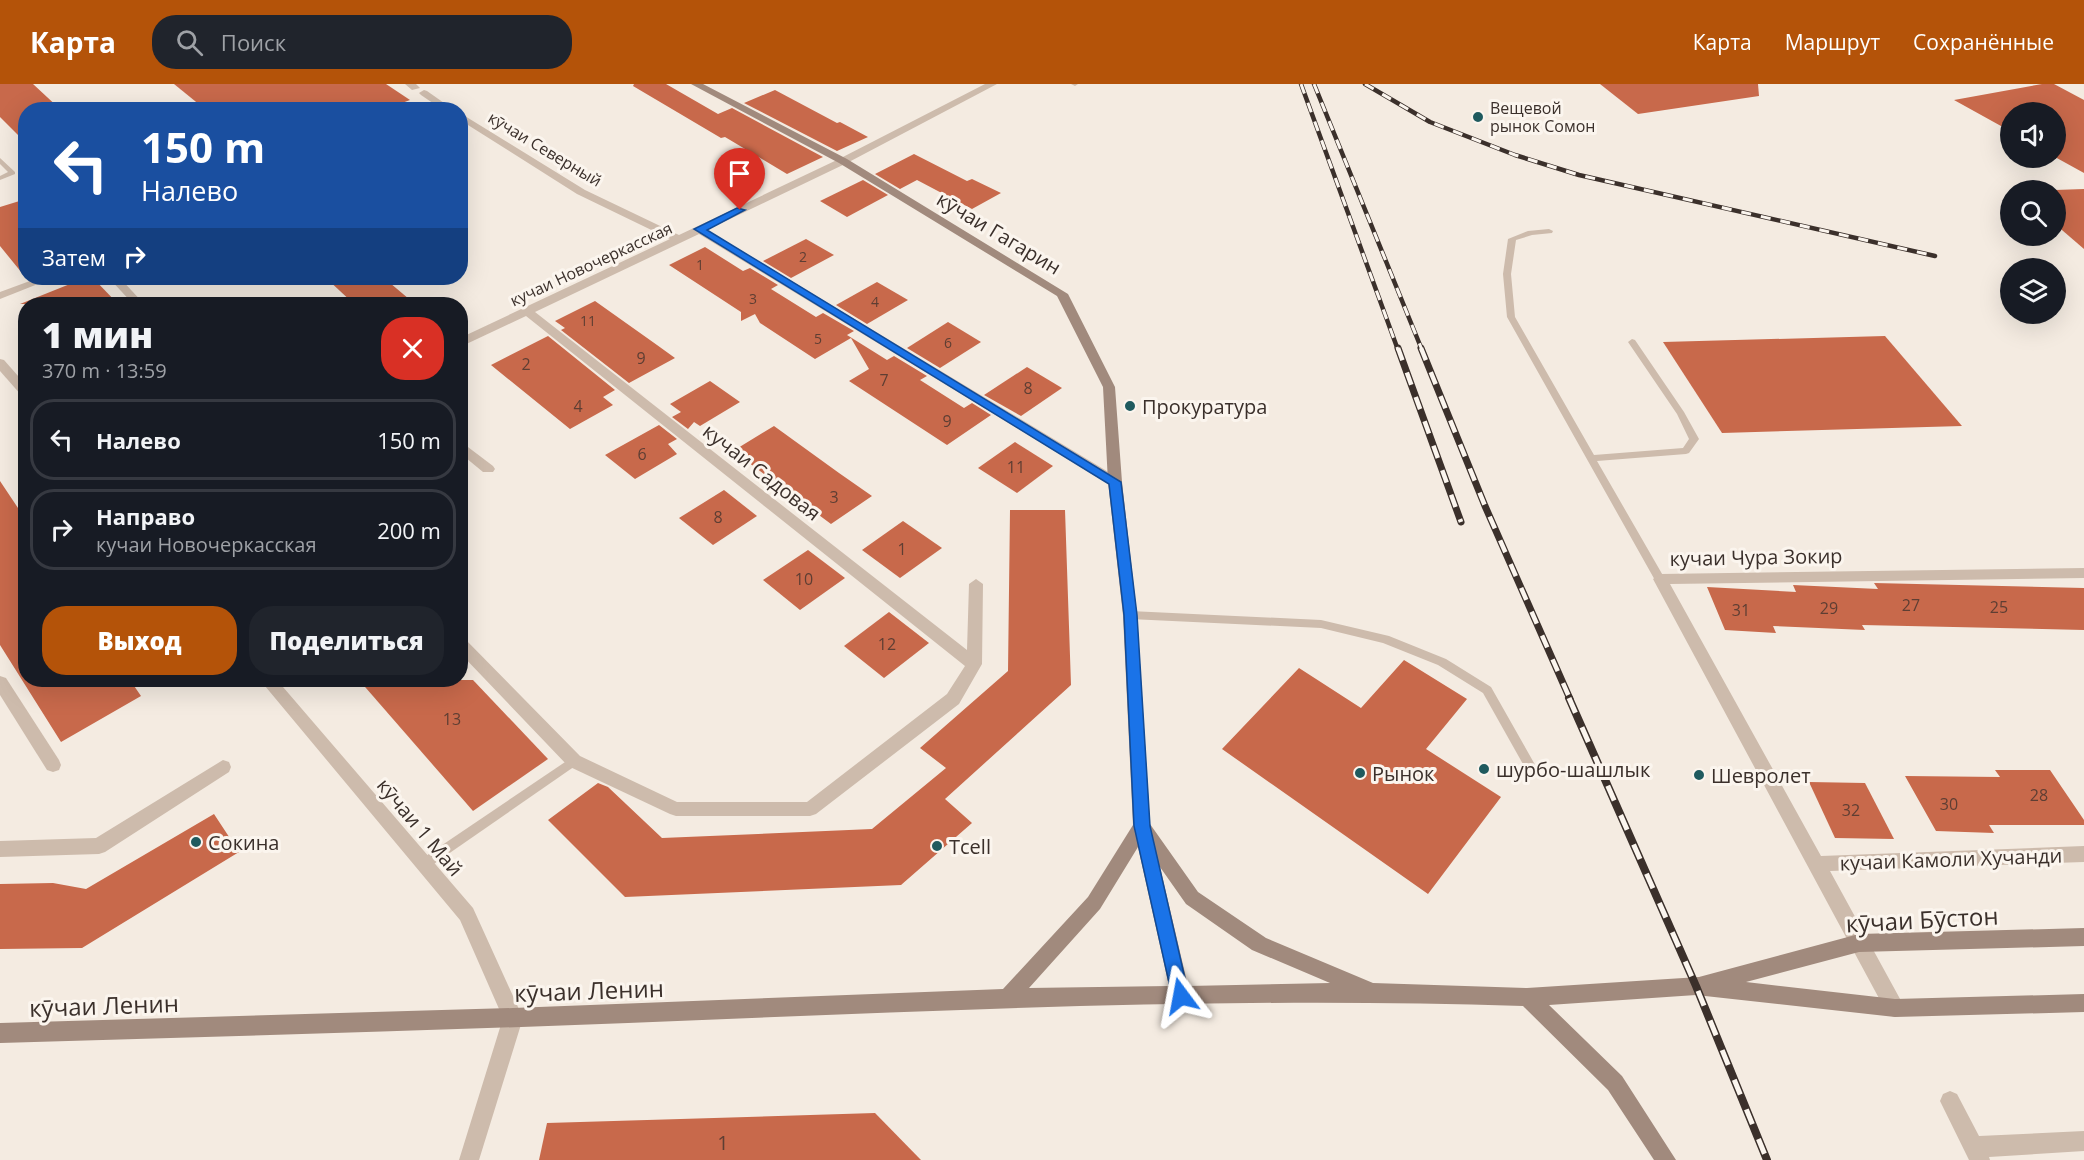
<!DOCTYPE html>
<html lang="ru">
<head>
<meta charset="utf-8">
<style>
	:root { --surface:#171b24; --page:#20242c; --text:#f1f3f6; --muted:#9ea1a6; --line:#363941; --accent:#b45309 }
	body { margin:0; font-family:"Open Sans",sans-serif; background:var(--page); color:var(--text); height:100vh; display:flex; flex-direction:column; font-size:22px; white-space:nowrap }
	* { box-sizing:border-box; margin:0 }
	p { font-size:20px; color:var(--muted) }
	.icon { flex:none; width:33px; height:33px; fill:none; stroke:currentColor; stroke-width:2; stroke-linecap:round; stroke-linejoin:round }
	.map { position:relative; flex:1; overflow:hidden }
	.side { position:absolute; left:18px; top:213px; width:450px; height:390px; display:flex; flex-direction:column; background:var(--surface); border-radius:24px; box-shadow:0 6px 24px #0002 }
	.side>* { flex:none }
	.banner { position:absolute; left:18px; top:18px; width:450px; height:183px; border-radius:24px; box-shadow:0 6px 24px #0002; background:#1a4fa0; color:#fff; overflow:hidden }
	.fabs { position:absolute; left:2000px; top:18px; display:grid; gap:12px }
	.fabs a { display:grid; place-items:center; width:66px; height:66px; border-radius:50%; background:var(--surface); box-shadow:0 6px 24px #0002; font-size:30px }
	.pin { position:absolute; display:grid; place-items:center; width:51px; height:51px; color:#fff; margin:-62px -26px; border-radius:50% 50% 50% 0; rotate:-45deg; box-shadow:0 0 6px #0007 }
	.pin .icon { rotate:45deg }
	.me { position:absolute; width:66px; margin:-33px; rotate:347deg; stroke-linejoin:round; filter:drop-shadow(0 0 4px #0008) }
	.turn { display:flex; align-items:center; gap:21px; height:126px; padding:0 24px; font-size:27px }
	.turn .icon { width:78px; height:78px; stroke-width:2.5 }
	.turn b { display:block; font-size:42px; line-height:51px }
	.then { display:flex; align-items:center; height:57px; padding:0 24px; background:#0003; gap:12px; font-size:22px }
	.round { display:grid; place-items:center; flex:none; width:63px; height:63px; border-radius:24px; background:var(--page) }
	.headline { display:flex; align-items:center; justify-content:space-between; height:102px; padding:0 24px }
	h1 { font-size:36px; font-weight:800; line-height:45px }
	.primary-button { display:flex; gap:12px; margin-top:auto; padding:12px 24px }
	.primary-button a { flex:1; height:69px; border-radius:24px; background:var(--accent); color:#fff; font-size:24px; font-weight:800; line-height:69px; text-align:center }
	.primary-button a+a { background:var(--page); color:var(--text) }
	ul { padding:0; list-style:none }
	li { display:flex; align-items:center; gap:18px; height:81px; margin:0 12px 9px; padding:0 12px; border:3px solid var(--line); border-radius:24px }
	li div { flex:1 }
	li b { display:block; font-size:22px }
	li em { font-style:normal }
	header { display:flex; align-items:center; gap:36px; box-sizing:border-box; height:84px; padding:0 30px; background:var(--accent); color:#fff }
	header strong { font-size:28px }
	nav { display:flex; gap:33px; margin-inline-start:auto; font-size:21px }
	.search { width:420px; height:54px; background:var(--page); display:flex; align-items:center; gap:15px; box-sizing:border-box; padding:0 21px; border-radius:24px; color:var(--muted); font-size:22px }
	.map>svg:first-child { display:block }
	.building { fill:#c8694b }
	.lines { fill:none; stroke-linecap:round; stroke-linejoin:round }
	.lane { fill:#cdbbac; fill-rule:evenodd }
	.street { fill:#cdbbac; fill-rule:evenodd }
	.secondary { fill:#a18a7d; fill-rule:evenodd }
	.rail-far2-casing { stroke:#3b302b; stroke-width:4.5 }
	.rail-far1-casing { stroke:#3b302b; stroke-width:7 }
	.rail-casing { stroke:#3b302b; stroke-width:8 }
	.rail-far2 { stroke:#fbf5ee; stroke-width:3; stroke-dasharray:10; stroke-linecap:butt }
	.rail-far1 { stroke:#fbf5ee; stroke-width:4.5; stroke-dasharray:13; stroke-linecap:butt }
	.rail { stroke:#fbf5ee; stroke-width:5; stroke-dasharray:16; stroke-linecap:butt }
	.route { fill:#1a73e8; stroke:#114b97; stroke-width:1.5 }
	.poi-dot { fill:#1f5a5e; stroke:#fbf5ee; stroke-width:2 }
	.labels { text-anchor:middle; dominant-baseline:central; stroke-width:6; stroke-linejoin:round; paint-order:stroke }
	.far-number-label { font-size:14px; fill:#5e3e33 }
	.far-poi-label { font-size:16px; fill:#3b302b; stroke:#fbf5ee; text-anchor:start }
	.far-street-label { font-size:16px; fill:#3b302b; stroke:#fbf5ee }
	.number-label { font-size:16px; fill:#5e3e33 }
	.street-label { font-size:20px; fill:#3b302b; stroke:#fbf5ee }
	.poi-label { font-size:20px; fill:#3b302b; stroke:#fbf5ee; text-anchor:start }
	.near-number-label { font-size:20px; fill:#5e3e33 }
	.near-street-label { font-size:24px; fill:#3b302b; stroke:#fbf5ee }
</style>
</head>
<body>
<header>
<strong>Карта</strong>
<div class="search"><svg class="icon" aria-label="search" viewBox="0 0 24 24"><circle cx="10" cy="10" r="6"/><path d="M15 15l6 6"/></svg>Поиск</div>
<nav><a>Карта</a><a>Маршрут</a><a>Сохранённые</a></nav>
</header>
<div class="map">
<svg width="2084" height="1076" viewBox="0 0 2084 1076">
	<rect width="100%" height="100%" fill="#f4ebe1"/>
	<g class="building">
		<path d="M0,0H33L61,26H26V59L0,33Z"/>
		<path d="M174,0H386L410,16L383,26H206Z"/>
		<path d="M634,0H666L718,30L732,24L823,73L787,90L725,53L721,54L633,2Z"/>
		<path d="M1600,0H1758L1759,12L1638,30Z"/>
		<path d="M2042,0H2054L2084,16V89L2055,73V28H2010V47L1954,16Z"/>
		<path d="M775,6L837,39L840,38L868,53L837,67L744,19Z"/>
		<path d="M914,70L967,97L972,95L1001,109L972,125L917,96L900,105L875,90Z"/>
		<path d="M863,96L888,111L847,133L820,117Z"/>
		<path d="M2084,105V165L2055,140V106Z"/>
		<path d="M26,115V194L0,162V123Z"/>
		<path d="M806,155L834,171L791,194L763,177Z"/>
		<path d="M705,163L743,187L750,184L778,201L771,205L816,233L823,229L854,247L847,251L887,276L894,272L927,292L920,296L964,324L972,319L991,331L947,361L849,297L869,285L851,254L815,275L760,239L755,230L741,237V228L669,181Z"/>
		<path d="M85,194H93L118,220H20Z"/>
		<path d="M326,194H384L415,220H354Z"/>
		<path d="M877,198L908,216L867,240L836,221Z"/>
		<path d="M595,217L657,261L675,274L629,299L561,246L565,244L555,237Z"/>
		<path d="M948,238L981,258L940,284L907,264Z"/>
		<path d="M548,252L615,306L603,313L613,321L570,345L491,281Z"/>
		<path d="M1885,252L1962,342L1722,349L1663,258Z"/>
		<path d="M1027,283L1062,304L1021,332L984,311Z"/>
		<path d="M710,297L740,318L700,342L694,338L688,345L672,333L681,328L670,320Z"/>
		<path d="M659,341L677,355L668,360L677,370L635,395L605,371Z"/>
		<path d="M774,342L839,389L872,412L831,440L733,367Z"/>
		<path d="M1015,358L1053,382L1017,409L978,384Z"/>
		<path d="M0,397L26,436V596H130L141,612L61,658L0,561Z"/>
		<path d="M724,406L757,432L713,461L679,434Z"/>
		<path d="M1010,426H1065L1071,601L945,715L972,739L901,801L625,813L548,736L598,699L608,703L662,754L872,745L946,684L920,664L1008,587Z"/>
		<path d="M903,437L942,464L900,494L862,466Z"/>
		<path d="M808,466L845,494L800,526L763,496Z"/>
		<path d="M1874,499L2084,504V546L1862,541L1865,546L1773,542L1776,549L1725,546L1707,503L1796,508L1793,501L1878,505Z"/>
		<path d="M889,528L929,559L884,594L844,562Z"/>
		<path d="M1404,576L1467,615L1426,665L1501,713L1428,810L1222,665L1299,584L1361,624Z"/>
		<path d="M359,596H473L548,675L473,727Z"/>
		<path d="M1995,686H2050L2084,736V741H1989L1994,749L1936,747L1905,692L2000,693Z"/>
		<path d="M1809,698L1865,699L1894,755L1835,754Z"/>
		<path d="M214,730L239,768L82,864L0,865V800L53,799L86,805Z"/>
		<path d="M875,1029L921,1076H539L547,1039Z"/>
	</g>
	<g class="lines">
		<g class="lane">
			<path d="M1071,0H1078L1075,2Z"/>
			<path d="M0,74L15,88V90L0,96V92L8,88L0,80Z"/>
			<path d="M1549,145L1553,147L1552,149L1532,151L1516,156L1511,190L1515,233L1594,371L1683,364L1689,355L1677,330L1628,258L1632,255L1635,256L1684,328L1699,355L1689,369L1686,370L1597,377L1665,495L1664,498H1656L1507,233L1503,190L1508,155L1528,147Z"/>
			<path d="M1130,527L1321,536L1389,552L1446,575L1491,603L1538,686L1536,689L1532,691L1528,689L1483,609L1438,581L1383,559L1321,544L1130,535L1125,531Z"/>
			<path d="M574,672L578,674L580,677L578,680L428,784L424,786L420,784L418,780L420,776Z"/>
		</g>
		<g class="street">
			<path d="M405,0H416L420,4L412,6Z"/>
			<path d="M985,0H997L847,79L707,146L1120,395L1122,398L1120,401H1110L699,150L535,228L967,566L969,500L976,495L983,500L982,580L959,620L816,730L810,732H676L670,730L568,682L460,569V553L465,555L580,672L677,718H807L947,610L965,582L526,232L460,263V254L670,155L577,110L460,36V29L585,106L679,151L839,75Z"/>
			<path d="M424,6L427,7L454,26H443L421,11L419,9Z"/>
			<path d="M38,194H53L0,215V208Z"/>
			<path d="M109,194H120L144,220H133Z"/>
			<path d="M288,217H297L303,220H282Z"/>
			<path d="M0,275L4,276L26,301V313L22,312L0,287Z"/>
			<path d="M460,357L493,382L495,385L493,388H483L460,369Z"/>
			<path d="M2084,484V494L1670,500L1821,772L2084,762V778L1830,787L1905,924L1902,931L1895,933L1888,931L1653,495L1660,490Z"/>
			<path d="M0,592L6,594L59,676L61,681L59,686L53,688L47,686L0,611Z"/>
			<path d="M260,596H277L473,824L523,934L479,1076H459L503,934L460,836Z"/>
			<path d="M223,676L229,678L231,683L229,688L105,768L99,770L0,773V757L96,754Z"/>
			<path d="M1950,1007L1957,1010L1979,1052L2084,1047V1067L1989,1073L1990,1076H1969L1940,1017L1943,1010Z"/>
		</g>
		<path class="secondary" d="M691,0H703L847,75L1068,210L1115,303L1122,398L1137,531L1150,740L1198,808L1266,854L1373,899L1527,904L1699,893L1859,850L2084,844V862L1859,868L1746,898L1895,915L2084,910V928L1895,933L1696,911L1549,921L1622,992L1676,1076H1654L1608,1006L1523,922C1224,912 926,927 628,939C419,947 209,953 0,959V939L513,924L1003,905L1088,813L1133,741L1123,531L1108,398L1103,303L1057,212L839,79ZM1138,763L1169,902L1029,904L1100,825ZM1160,783L1186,820L1252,866L1330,899L1188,902Z"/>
		<defs>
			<g id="rail-far2">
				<path d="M1301,0L1398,266"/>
				<path d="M1314,0L1422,266"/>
				<path d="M1365,0L1430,38L1515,71L1579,91L1935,172"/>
			</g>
			<g id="rail-far1">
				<path d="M1398,264L1461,438"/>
				<path d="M1421,264L1485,422L1570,615"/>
			</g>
			<path id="rail" d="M1569,614L1696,902L1767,1076"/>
		</defs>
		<use href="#rail-far2" class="rail-far2-casing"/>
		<use href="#rail-far1" class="rail-far1-casing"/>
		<use href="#rail" class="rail-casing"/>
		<use href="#rail-far2" class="rail-far2"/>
		<use href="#rail-far1" class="rail-far1"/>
		<use href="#rail" class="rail"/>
	</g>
	<path class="route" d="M737,124L745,126L707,146L1121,398L1137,531L1150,742L1189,912L1187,918L1181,921L1175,918L1172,912L1134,742L1124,531L1109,400L694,145Z"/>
	<g class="poi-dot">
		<circle cx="1478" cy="33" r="6"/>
		<circle cx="1130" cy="322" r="6"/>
		<circle cx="1484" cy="685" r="6"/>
		<circle cx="1360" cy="689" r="6"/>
		<circle cx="1699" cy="691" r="6"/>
		<circle cx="196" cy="758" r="6"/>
		<circle cx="937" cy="762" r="6"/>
	</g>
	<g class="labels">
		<g class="far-number-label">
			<text x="803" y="172">2</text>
			<text x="700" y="180">1</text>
			<text x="753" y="214">3</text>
			<text x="875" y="217">4</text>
			<text x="588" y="236">11</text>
			<text x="818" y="254">5</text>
			<text x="948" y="258">6</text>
		</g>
		<g class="far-poi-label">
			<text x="1490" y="24">Вещевой<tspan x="1490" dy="18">рынок Сомон</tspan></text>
		</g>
		<g class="far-street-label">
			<text transform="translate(545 65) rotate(31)">кӯчаи Северный</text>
			<text transform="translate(591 180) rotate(-25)">кучаи Новочеркасская</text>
		</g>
		<g class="number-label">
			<text x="641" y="274">9</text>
			<text x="526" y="280">2</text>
			<text x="884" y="296">7</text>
			<text x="1028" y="304">8</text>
			<text x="578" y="322">4</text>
			<text x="947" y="337">9</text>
			<text x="642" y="370">6</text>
			<text x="1016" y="383">11</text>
			<text x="834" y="413">3</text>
			<text x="718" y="433">8</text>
			<text x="902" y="465">1</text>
			<text x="804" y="495">10</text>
			<text x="1911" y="521">27</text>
			<text x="1999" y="523">25</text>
			<text x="1829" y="524">29</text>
			<text x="1741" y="526">31</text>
			<text x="887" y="560">12</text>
			<text x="452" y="635">13</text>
			<text x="2039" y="711">28</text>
			<text x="1949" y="720">30</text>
			<text x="1851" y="726">32</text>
		</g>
		<g class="street-label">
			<text transform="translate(999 149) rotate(31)">кӯчаи Гагарин</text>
			<text transform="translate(762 388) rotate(38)">кучаи Садовая</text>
			<text transform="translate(1756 473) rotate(-1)">кучаи Чура Зокир</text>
			<text transform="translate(420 743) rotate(50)">кӯчаи 1 Май</text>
			<text transform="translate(1951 775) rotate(-2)">кучаи Камоли Хучанди</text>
		</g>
		<g class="poi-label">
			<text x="1142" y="322">Прокуратура</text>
			<text x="1496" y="685">шурбо-шашлык</text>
			<text x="1372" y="689">Рынок</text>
			<text x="1711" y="691">Шевролет</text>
			<text x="208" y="758">Сокина</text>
			<text x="949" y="762">Tcell</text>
		</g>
		<g class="near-number-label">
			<text x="723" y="1058">1</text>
		</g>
		<g class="near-street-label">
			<text transform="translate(1922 835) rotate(-3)">кӯчаи Бӯстон</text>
			<text transform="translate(589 906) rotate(-2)">кӯчаи Ленин</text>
			<text transform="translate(104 921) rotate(-2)">кӯчаи Ленин</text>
		</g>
	</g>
</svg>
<div class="fabs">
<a><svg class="icon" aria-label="sound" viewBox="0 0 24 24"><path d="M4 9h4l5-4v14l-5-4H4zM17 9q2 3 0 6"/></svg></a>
<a><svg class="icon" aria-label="search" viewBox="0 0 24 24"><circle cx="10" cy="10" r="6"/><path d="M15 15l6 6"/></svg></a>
<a><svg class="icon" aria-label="layers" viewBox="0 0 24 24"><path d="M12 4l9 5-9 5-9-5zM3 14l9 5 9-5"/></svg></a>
</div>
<div class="pin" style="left:740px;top:126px;background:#d93025"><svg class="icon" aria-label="arrive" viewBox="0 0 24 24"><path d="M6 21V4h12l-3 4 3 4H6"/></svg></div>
<svg class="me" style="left:1181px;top:912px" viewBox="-20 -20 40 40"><path d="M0-17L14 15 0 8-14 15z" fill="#1a73e8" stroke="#fff" stroke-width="4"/></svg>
<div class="banner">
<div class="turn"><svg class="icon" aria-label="left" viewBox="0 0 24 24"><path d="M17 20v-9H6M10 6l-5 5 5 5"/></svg><div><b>150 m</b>Налево</div></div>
<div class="then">Затем<svg class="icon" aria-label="right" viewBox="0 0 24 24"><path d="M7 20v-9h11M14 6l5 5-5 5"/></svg></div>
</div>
<section class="side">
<div class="headline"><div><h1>1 мин</h1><p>370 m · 13:59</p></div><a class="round" style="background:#d93025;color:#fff"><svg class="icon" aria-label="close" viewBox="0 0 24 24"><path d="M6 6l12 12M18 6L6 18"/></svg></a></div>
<ul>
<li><svg class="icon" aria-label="left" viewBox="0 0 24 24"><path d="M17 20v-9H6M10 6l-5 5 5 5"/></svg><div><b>Налево</b></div><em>150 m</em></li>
<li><svg class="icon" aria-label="right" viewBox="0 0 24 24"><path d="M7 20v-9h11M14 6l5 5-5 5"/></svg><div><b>Направо</b><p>кучаи Новочеркасская</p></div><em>200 m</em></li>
</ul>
<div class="primary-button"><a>Выход</a><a>Поделиться</a></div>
</section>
</div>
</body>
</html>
